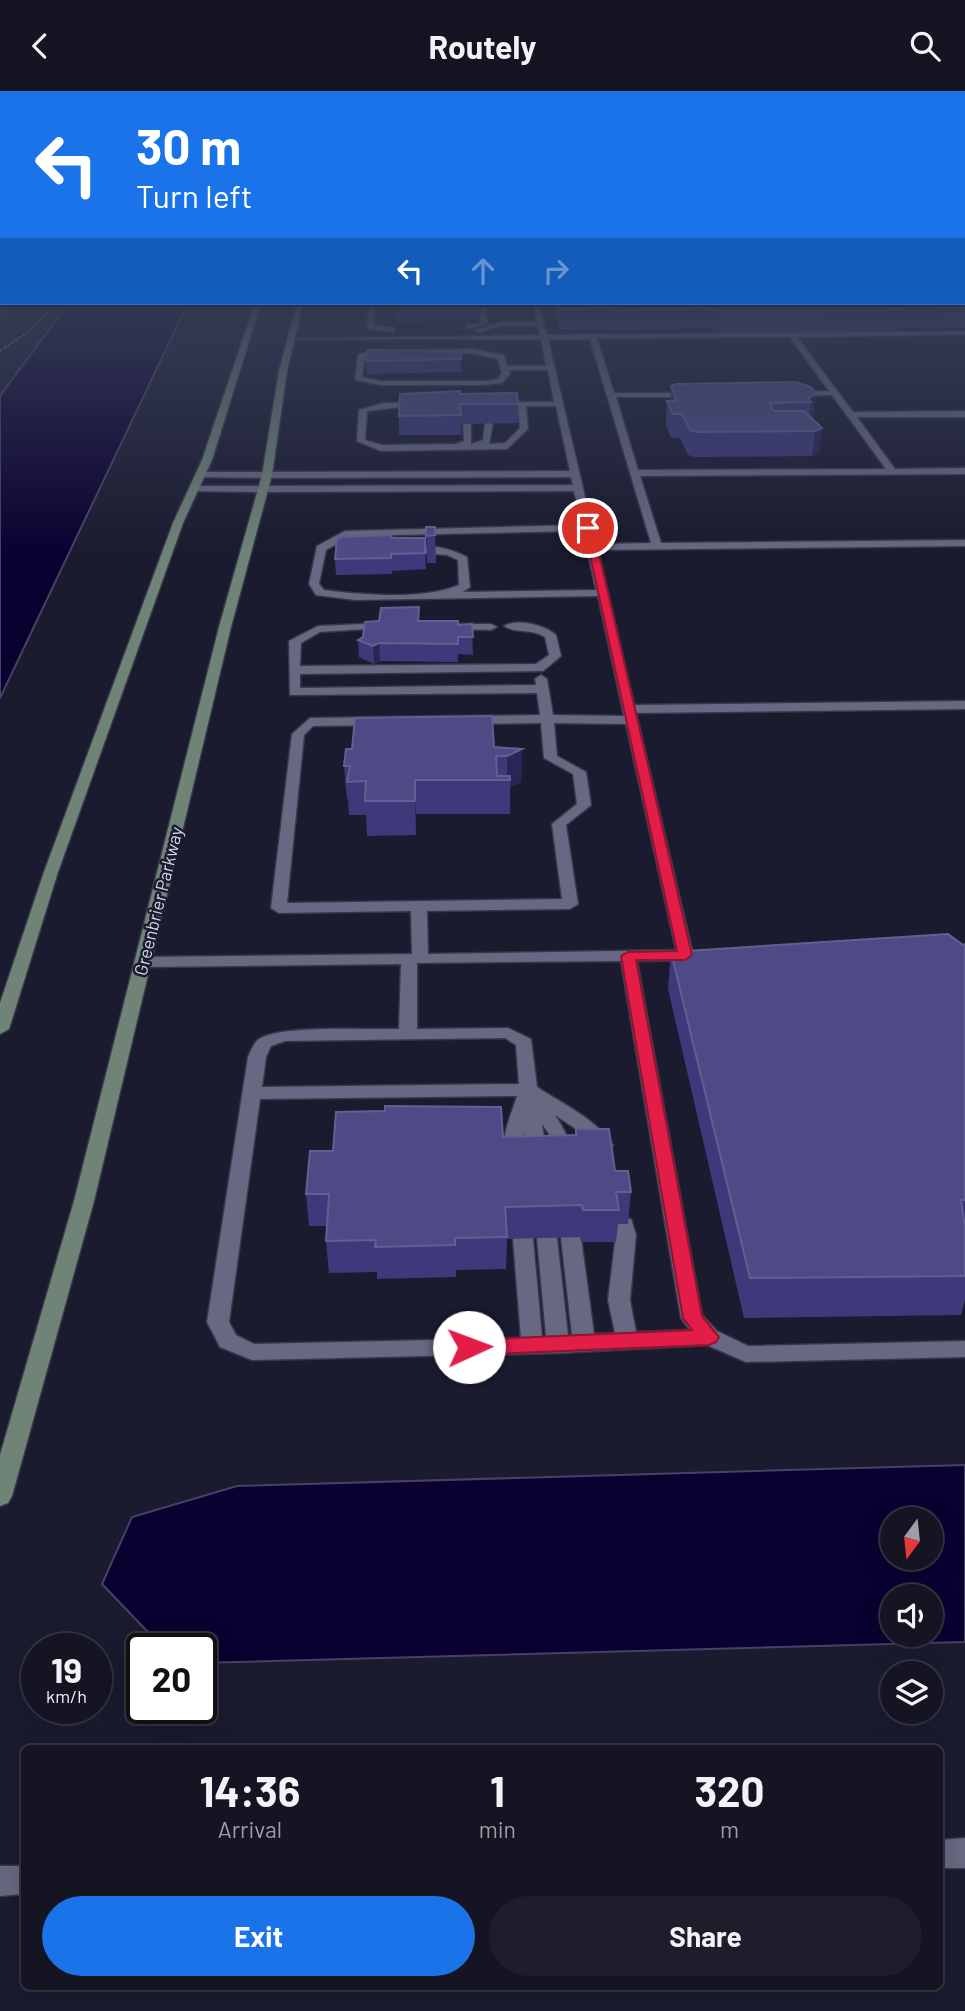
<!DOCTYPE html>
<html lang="en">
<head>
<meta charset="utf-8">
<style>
	:root { --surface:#141423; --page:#1d1d2b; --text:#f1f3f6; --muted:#9d9ea6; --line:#333341; --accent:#1a73e8 }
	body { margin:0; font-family:Barlow,sans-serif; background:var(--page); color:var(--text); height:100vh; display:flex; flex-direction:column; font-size:26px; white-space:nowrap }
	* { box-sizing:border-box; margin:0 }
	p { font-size:23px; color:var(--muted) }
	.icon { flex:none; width:38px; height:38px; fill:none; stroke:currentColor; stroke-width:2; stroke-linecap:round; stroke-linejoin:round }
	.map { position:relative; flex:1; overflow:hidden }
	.drawer { position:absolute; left:21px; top:1654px; width:922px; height:245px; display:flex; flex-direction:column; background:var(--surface); border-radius:10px; box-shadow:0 7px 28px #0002,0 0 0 2px var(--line) }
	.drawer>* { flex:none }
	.hud { position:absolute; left:0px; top:0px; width:966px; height:214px; box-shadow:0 7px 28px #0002,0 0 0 2px var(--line); background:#1a73e8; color:#fff; overflow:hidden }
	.needle { width:46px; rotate:195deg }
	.tools { position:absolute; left:880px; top:1416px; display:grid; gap:14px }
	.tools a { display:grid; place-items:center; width:63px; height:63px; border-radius:50%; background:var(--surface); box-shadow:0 7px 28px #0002,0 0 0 2px var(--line); font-size:35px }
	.speed { position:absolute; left:21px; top:1542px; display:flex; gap:14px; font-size:35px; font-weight:700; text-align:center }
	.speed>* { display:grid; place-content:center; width:91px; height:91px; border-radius:50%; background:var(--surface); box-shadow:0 7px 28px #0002,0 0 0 2px var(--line); line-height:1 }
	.speed small { font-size:18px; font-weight:400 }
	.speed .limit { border:4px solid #111; border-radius:10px; background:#fff; color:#111 }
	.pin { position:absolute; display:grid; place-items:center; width:60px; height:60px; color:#fff; margin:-30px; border:4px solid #fff; border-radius:50%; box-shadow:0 2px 7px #0007 }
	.me { position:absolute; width:77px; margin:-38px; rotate:88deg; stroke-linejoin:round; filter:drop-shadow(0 0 5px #0008) }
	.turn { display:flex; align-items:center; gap:24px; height:147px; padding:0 21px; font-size:32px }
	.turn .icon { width:91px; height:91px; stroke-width:2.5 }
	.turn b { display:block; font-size:49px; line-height:60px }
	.lanes { display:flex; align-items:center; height:66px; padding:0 21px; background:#0003; justify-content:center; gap:35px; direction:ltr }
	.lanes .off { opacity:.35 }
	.eta { display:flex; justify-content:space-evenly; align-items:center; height:119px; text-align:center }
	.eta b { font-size:42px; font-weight:700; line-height:49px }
	.button { display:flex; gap:14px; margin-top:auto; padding:14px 21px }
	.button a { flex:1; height:80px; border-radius:42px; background:var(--accent); color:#fff; font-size:28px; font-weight:700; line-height:80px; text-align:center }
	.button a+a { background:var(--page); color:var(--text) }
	header { display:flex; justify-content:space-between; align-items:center; height:91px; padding:0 21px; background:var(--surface); font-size:32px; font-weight:700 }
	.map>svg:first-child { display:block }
	.water { fill:#0b0131; stroke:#474167; stroke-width:2; fill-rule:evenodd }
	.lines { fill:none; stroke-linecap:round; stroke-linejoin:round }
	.service-casing { stroke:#373748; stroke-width:3 }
	.minor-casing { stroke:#373748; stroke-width:3 }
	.tertiary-casing { stroke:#373748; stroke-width:3 }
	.secondary-casing { stroke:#373748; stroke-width:3 }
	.path { stroke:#7e7f90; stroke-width:2; stroke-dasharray:2.5 2; stroke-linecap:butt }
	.service { fill:#676881; fill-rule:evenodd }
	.minor { fill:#676881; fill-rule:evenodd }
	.tertiary { fill:#676881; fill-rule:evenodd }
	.secondary { fill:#6f8377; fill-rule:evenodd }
	.wall { fill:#3d397a }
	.shaded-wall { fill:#282657 }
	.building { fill:#4e4a85; stroke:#635f94; stroke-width:2 }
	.route { fill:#e11d48; stroke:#92132f; stroke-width:2 }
	.labels { text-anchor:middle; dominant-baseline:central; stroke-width:5; stroke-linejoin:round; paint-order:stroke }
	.street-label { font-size:18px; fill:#d4d5e4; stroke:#1a1b2f }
</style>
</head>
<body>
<header><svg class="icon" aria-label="back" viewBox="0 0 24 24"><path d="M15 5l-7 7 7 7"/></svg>Routely<svg class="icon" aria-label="search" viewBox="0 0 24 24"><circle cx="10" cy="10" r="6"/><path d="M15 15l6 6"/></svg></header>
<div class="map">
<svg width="965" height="1920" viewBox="0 0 965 1920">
	<rect width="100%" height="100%" fill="#1a1b2f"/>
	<g class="water">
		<path d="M69,212H188L0,607V305Z"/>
		<path d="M965,1374V1551L201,1572V1558L175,1557L146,1539L102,1493L132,1426L237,1395ZM892,1428H931V1466H892ZM892,1505H931V1544H892Z"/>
	</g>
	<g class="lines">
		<defs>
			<g id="service">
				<path d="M369,212H375L374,234L394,237V241L367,237Z"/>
				<path d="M485,212H491L486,221L488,233L467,238V234L480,232V221Z"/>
				<path d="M533,212H539L547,244L965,240V244L797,246L853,321L965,320V326H857L895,378L965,377V383L640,385L661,452L965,449V455L598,459L634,614L965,610V618L636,622L692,859L700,864L692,869L637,870L702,1224L717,1240L748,1255L965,1250V1266L746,1271L707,1254L558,1262L252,1269L220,1256L207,1231L248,966C251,960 254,951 259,948C283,933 368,939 399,938L401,873L143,876L135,871L143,866L412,863L411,820L279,822L271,817L292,643L310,627L540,624L537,602L290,604L289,550L318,535L362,533L366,534V538L320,541L301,552L300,575L536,573L549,564L545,546C532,537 516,543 504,535C517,527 545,534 556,544L561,565L543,580L300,583V597L536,594L535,588L541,584L547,588L553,624L624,625L598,505L355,509L316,504L309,493L317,455L345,440L582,434L574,400L263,401L258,398L263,395L573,394L571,386L267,387L262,384L267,381L570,380L556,315H526L528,338L507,358L381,360L357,350L359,319L383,312L423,311L427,313L367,320L365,349L382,354L456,353L464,350L463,333L467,330L471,333V353L483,349L485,332L489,329L493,332L489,353L505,352L520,337L518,315H497L494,311H554L548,279H509L510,283L502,292L485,294H380L355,289L358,264L367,261L471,258L504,264L507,275H546L541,248H287L540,244L538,235H502L479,241L475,239L502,231H537ZM790,246L829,300L793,301L790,305L832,304L886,378L638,379L616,306H692L696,304L692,302H614L597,247ZM548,248H590L651,452L596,453ZM471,262L498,268L502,283L497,288L485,290H380L362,286L365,267L368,265ZM583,440L596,499L463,501L470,496L467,466C452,458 423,450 409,459L410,461L447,464L458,469L459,494C424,509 362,504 324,499L319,493L326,459L351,445ZM541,632L544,667L573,683L577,713L552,733L562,808L287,812L304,644L313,635ZM554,632L626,633L676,859L428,863L427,820L570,818L578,813L566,734L591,714L586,681L557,665ZM621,870L681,1227L690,1239L636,1241L630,1209L636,1144L631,1128H617L614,1133L616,1144L608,1209L615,1242L594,1243L581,1147L578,1142H564L561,1147L572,1244H568L557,1147L554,1142H540L537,1147L546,1245L542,1246L533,1148L530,1143H516L513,1148L521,1247L254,1253L236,1244L229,1231L260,1008L517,1005C511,1025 497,1052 508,1072H522L525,1067L524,1040L530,1073H544L547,1068L542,1033L549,1043L554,1072H568C575,1055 564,1038 555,1024L576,1038L597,1058H611L613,1054C596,1028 563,1013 537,996L531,948L508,937L417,938V872ZM505,947L516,954L519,993L262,996L266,966L271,955L285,950Z"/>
				<path d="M449,533H491L497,536L491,539L445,538V534Z"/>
			</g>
			<g id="minor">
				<path d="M201,381H267L272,384L267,387L198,386V382Z"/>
				<path d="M194,395H263L268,398L263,401L191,400V396Z"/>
			</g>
			<g id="tertiary">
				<path d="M965,1747V1777H940V1749Z"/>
				<path d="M0,1775H24V1803L0,1805Z"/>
			</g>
			<g id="secondary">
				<path d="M255,212H261L212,369L183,432L134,569L58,781L9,938L0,943V912L44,781L173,432L202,369Z"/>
				<path d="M297,212H303L287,280L272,384L231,536L94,1110L12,1405L8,1412L0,1415V1364L74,1110L219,536L262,384L279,280Z"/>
			</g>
		</defs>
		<use href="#service" class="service-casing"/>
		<use href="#minor" class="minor-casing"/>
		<use href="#tertiary" class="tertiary-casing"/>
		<use href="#secondary" class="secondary-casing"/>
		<path class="path" d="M0,260L27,242L57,212"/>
		<use href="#service" class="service"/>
		<use href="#minor" class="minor"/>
		<use href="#tertiary" class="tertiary"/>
		<use href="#secondary" class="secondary"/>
	</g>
	<g class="wall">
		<path d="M965,200V237L902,236L901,238H883V240L720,242L705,237L612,240L611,238H559L553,212H964Z"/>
		<path d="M395,212H479V228L396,231Z"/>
		<path d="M461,260V281L367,283L366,270Z"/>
		<path d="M671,295L811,296L813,327H812L822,337L819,362L812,365L695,366L688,364L680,347H671L666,334L667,310H670Z"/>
		<path d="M460,303L518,313V332L461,333V344H399V325Z"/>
		<path d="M426,436H435L436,472H427Z"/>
		<path d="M392,447H425L426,478L392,480V483L336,484L335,468Z"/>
		<path d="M419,530L458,534L472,533L473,564L458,563V571L380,570L374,573L359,566L358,549Z"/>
		<path d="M494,656L522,658L521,691L510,696V723H416V744L367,745L366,724H349L348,708L347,709L344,675Z"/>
		<path d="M965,853V1209L961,1224L744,1227L668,898L671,861Z"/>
		<path d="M576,1038L615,1080L631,1101L628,1133H618L616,1151H581L580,1146L507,1148L506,1178L456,1179V1186L377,1188V1181L329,1182L326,1150L327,1135H309L306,1103L333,1060L503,1046L575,1044Z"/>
	</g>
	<g class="shaded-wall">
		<path d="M4,213L6,225L0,226V214Z"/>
		<path d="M816,303L813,327L809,329L811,311L808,307Z"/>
		<path d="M822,337L819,362L812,365L815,340Z"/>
		<path d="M379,552L380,570L374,573L373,555Z"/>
		<path d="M522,658L521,691L510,696V689H507V665Z"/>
		<path d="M415,689L416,723V744L415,710Z"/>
	</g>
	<g class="building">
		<path d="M964,200L965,216L902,215L904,218H884L886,220L722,221L706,217L613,220L612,217L560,218L558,212H964Z"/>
		<path d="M395,212H476L396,214Z"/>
		<path d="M368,259L461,260V268L366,270Z"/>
		<path d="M796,291L811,296L816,303L808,307L811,311L769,312L774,320H804L822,337L815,340L697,341L690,339L682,323H673L667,310H677L671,295L676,293Z"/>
		<path d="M460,300V303L517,302L518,313H460L461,324L399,325L400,303Z"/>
		<path d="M426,436H435V444L426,445Z"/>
		<path d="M391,444L392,447H425V462L391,463V467L335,468L337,448L342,446Z"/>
		<path d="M419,516L418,530H458V534L472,533L473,546H458V553L379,552L373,555L358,549L363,546L365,531L379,530L381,517Z"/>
		<path d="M492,625L494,656L522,658L507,665H496L497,685H510V689H415V710H365L366,690L347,691L350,675H344L346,658H352L355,627Z"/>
		<path d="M948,843L963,854L965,853V1109H961L965,1137V1185L750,1187L671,861Z"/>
		<path d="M385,1015L501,1016L503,1046L576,1044V1038H609L615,1080H628L631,1101H616L619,1119H583L582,1114L505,1116L507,1146L455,1147V1154L375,1156L376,1149L326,1150L329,1103H306L310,1060H333L336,1021L385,1020Z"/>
	</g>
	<linearGradient id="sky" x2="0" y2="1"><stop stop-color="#0e0f1a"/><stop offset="0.42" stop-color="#383f58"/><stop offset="1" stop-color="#383f58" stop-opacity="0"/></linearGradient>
	<rect width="965" height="463" fill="url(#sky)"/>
	<path class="route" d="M588,434L593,437L692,864L685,869H636L702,1225L719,1246L716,1251L709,1254L469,1264L462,1262L459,1256L462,1251L469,1249L692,1239L683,1227L621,865L628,861L677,860L584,437Z"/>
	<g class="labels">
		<g class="street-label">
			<text transform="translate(158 810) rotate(-76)">Greenbrier Parkway</text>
		</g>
	</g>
</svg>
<div class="tools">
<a><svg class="needle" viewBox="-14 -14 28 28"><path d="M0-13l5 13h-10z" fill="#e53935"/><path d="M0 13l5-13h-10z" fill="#9d9ea6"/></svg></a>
<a><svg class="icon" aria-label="sound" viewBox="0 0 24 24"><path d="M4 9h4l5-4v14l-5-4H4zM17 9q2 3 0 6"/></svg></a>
<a><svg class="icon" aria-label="layers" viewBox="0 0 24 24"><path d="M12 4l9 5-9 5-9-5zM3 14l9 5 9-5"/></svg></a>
</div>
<div class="speed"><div>19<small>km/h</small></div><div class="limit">20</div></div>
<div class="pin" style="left:588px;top:437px;background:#d93025"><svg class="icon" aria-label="arrive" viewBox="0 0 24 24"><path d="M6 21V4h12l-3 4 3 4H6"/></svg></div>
<svg class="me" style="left:469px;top:1256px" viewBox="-20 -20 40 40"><circle r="19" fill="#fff"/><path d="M0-13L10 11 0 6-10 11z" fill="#e11d48"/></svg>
<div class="hud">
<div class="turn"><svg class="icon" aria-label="left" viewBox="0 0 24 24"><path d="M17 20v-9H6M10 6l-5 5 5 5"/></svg><div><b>30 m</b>Turn left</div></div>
<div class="lanes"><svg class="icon" aria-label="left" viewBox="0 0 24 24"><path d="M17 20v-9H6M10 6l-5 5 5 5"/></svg><svg class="icon off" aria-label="ahead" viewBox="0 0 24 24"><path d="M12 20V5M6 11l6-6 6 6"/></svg><svg class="icon off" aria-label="right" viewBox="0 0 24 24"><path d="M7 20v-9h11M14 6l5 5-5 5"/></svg></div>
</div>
<section class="drawer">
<div class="eta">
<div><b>14:36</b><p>Arrival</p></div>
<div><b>1</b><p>min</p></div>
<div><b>320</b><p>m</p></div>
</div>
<div class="button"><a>Exit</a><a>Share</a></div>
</section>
</div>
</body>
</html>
